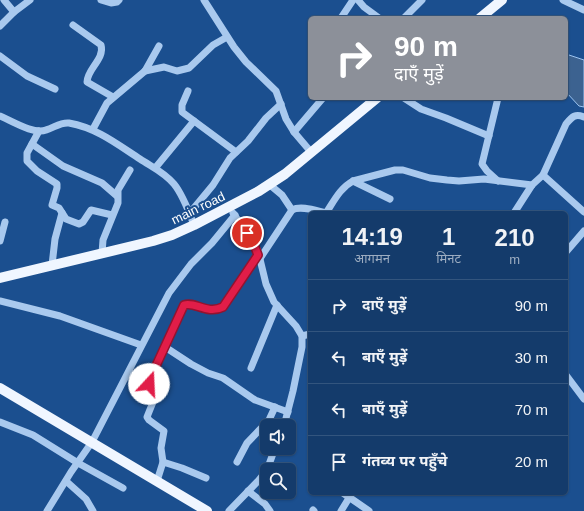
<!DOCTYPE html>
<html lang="hi">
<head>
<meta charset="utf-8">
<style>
	:root { --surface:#143b6b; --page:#1d4271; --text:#f1f3f6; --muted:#9dadc1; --line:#33557e }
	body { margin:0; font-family:Arial,"Noto Sans Devanagari",sans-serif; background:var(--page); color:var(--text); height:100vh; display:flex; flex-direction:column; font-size:15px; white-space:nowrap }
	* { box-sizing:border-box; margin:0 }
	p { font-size:13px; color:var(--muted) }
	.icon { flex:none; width:22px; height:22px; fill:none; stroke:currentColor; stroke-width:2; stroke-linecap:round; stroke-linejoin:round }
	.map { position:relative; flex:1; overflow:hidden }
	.side { position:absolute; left:308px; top:211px; width:260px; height:284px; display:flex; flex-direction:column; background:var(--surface); border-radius:6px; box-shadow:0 1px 3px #0004,0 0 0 1px var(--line) }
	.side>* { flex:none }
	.banner { position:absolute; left:308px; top:16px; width:260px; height:84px; border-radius:6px; box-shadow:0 1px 3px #0004,0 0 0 1px var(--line); background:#8c9099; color:#fff; overflow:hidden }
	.fabs { position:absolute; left:260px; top:419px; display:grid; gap:8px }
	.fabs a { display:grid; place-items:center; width:36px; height:36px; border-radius:6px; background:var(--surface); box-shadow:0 1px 3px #0004,0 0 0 1px var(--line); font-size:20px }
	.pin { position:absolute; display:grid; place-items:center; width:34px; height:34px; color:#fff; margin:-17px; border:2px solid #fff; border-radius:50%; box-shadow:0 1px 4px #0007 }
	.me { position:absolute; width:44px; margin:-22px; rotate:20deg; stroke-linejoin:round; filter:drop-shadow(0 0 3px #0008) }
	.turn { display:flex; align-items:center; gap:14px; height:84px; padding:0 20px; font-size:18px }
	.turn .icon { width:52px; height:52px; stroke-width:2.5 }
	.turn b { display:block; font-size:28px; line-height:34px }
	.eta { display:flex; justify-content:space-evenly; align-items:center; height:68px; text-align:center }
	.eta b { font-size:24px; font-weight:700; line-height:28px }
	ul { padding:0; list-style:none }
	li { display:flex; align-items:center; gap:12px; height:52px; padding:0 20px; border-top:1px solid var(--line) }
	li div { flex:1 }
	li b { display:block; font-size:15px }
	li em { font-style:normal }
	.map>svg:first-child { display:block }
	.water { fill:#3c6290; stroke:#9cc4f0 }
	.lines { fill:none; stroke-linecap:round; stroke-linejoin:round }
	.minor { stroke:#a9c9ee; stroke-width:7 }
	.major { stroke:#f0f6ff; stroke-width:10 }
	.route-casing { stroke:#92132f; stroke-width:10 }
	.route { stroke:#e11d48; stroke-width:7 }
	.labels { text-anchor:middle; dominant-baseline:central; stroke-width:4; stroke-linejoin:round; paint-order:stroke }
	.street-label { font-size:13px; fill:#fff; stroke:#1b4f8f }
</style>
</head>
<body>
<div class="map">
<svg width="584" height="511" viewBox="0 0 584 511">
	<rect width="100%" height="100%" fill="#1b4f8f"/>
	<path class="water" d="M566,54L584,60V107L579,106L566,92Z"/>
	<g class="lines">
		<g class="minor">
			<path d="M4,0L14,12"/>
			<path d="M101,0L111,3L117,2L119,0"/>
			<path d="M204,0L234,47L246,62L276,91L286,119L294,132L311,152"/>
			<path d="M358,0L364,7L379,18"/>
			<path d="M563,0L584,10"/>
			<path d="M341,18L353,0"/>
			<path d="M404,18L422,0"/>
			<path d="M73,25L101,45C105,59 87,69 87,82L113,97"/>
			<path d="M0,26L14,12L30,0"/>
			<path d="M0,56L27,76L55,89"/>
			<path d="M145,71L164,67L177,71L189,68L213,45L227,37"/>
			<path d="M188,91L182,105V112L236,152"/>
			<path d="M404,98L421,109L446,118L489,136"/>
			<path d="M498,98L482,164L487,171L498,181"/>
			<path d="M0,116C12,121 34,135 46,130C54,128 60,122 69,123C97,128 117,144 140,159C152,167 164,172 174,184C183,195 189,212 194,225"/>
			<path d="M93,129L107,103L145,71L159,46"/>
			<path d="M39,131L27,153V161L37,171L57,184V188L52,205L59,208L66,219L79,224L83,222L91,210L112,215"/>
			<path d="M294,132L323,98"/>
			<path d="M32,144L63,166L102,183L117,196"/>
			<path d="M156,167L194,121"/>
			<path d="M543,175L584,212"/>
			<path d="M353,181L390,199"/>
			<path d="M270,185L282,195L292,210"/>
			<path d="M233,213L253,242L258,251L266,284L274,302L296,326L302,336V347L293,391L284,426"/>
			<path d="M326,213C334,201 340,188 353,181L395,170H403L430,178L447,180L459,181L484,179L532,185"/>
			<path d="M514,213L532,185L543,175L566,124C572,117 575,113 584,117"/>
			<path d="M189,214L213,185L230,158L248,141L266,118L281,104"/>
			<path d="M0,241L5,222"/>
			<path d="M566,252L584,231"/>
			<path d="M102,253L103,240L118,203V190L130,170"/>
			<path d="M259,260L292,210C301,205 317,211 327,213"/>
			<path d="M52,265L55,239L62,213"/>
			<path d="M0,301L60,316L141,345"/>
			<path d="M302,336L310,334"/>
			<path d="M165,347L191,364L208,373L223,378L255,400L288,412"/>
			<path d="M251,368L277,305"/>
			<path d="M566,375L584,399"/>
			<path d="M0,422L33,435L78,463L123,488"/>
			<path d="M163,462L182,468L206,478"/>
			<path d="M237,462L247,443L269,420L275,407"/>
			<path d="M66,481L86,499L93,511"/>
			<path d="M157,481L163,462L161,448L164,431L149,420L147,417L155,397L149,385V381L178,317L186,304C199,305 210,313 223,307L258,255"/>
			<path d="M248,491L265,504L270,511"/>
			<path d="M343,493L369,511"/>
			<path d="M313,510L314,511"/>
			<path d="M47,511L71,472L92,442L169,293L191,264L212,243L235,215"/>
			<path d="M229,511L259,480L267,470L275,448"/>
			<path d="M341,511L349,498"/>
		</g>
		<g class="major">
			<path d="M480,18L502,0"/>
			<path d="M0,278L153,241L172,235L194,225L259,191L285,174L377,98"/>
			<path d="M0,388L207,511"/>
		</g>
	</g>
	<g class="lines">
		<defs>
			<path id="route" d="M149,384V381L184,305C195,301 207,315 223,307L258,255L253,242L247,233"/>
		</defs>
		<use href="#route" class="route-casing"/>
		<use href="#route" class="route"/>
	</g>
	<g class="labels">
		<g class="street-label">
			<text transform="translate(198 208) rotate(-26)">main road</text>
		</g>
	</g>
</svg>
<div class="fabs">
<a><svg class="icon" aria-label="sound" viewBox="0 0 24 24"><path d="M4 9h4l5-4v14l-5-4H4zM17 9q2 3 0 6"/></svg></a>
<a><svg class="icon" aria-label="search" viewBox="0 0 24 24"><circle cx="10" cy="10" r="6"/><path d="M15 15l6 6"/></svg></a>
</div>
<div class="pin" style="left:247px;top:233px;background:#d93025"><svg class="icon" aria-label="arrive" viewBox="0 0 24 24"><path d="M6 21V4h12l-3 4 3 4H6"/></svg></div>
<svg class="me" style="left:149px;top:384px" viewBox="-20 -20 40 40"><circle r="19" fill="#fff"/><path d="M0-13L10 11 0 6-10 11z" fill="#e11d48"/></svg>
<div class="banner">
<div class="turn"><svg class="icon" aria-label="right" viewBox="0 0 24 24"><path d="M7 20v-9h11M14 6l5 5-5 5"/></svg><div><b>90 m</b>दाएँ मुड़ें</div></div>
</div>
<section class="side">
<div class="eta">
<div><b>14:19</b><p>आगमन</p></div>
<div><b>1</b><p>मिनट</p></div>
<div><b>210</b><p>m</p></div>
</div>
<ul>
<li><svg class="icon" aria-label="right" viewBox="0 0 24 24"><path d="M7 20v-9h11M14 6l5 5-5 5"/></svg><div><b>दाएँ मुड़ें</b></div><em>90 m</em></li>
<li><svg class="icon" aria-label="left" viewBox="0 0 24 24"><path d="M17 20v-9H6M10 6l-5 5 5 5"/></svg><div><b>बाएँ मुड़ें</b></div><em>30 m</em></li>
<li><svg class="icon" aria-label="left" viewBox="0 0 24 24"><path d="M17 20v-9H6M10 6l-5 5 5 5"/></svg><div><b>बाएँ मुड़ें</b></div><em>70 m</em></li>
<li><svg class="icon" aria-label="arrive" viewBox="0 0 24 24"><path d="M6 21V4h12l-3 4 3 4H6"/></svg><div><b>गंतव्य पर पहुँचे</b></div><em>20 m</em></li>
</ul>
</section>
</div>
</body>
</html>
